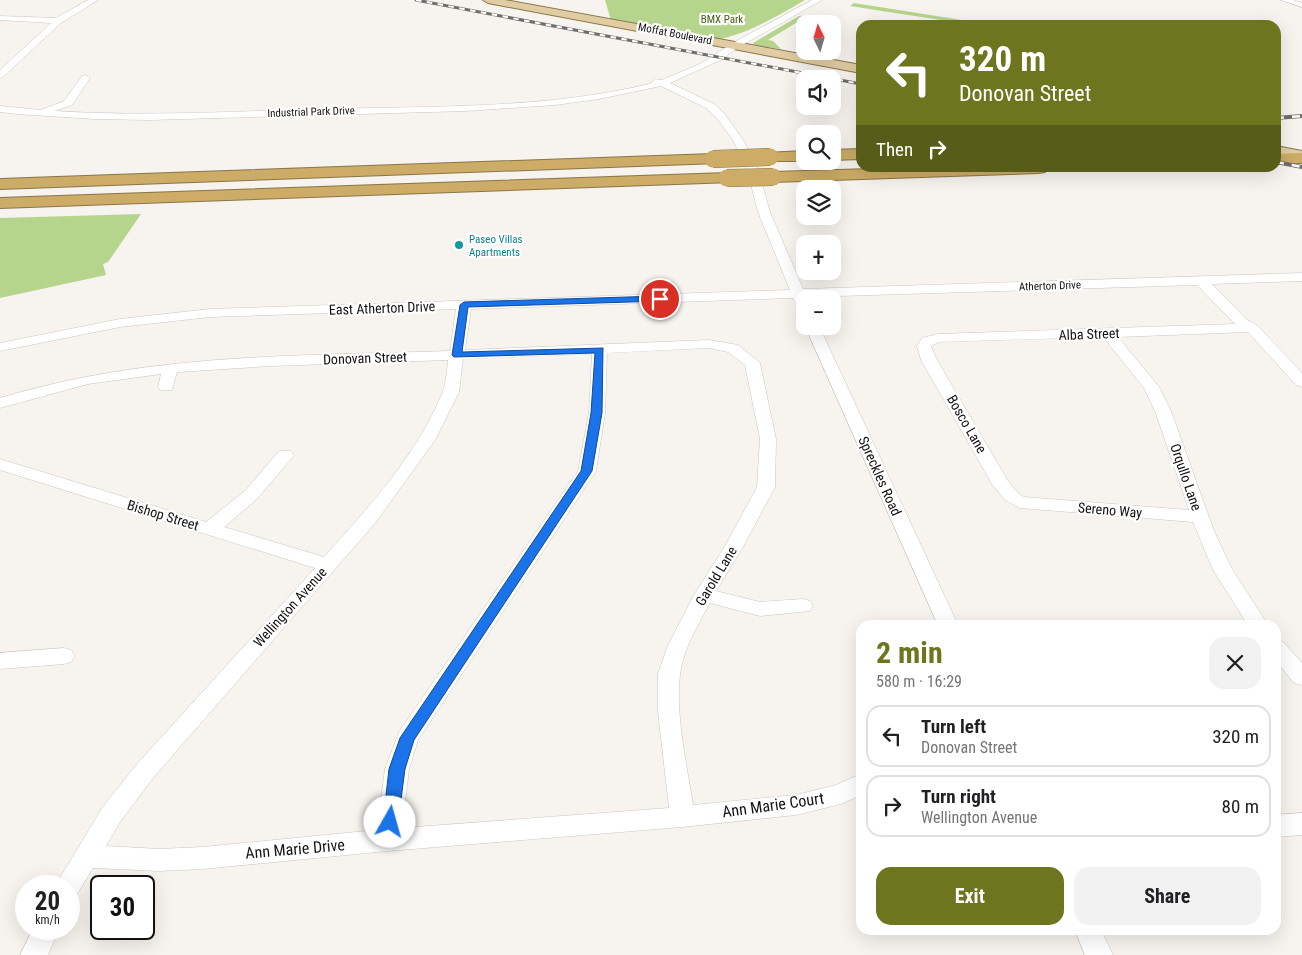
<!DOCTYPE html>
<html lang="en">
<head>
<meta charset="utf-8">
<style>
	:root { --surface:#fff; --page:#f2f2f2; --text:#202124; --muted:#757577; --line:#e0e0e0; --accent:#6d751e }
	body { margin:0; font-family:"Roboto Condensed",sans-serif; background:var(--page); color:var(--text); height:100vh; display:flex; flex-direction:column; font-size:19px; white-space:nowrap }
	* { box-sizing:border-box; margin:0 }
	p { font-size:16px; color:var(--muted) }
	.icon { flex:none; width:28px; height:28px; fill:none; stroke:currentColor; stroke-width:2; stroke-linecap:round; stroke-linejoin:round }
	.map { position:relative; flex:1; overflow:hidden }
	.details { position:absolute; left:856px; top:620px; width:425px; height:315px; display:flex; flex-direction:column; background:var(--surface); border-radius:15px; box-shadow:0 5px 20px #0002 }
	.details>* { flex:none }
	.guide { position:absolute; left:856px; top:20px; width:425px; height:152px; border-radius:15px; box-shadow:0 5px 20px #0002; background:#6d751e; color:#fff; overflow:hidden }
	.needle { width:32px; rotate:355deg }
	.tools { position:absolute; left:796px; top:15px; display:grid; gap:10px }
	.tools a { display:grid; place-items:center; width:45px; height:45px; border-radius:10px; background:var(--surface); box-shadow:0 5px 20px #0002; font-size:25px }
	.speed { position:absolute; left:15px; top:875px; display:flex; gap:10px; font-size:25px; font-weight:700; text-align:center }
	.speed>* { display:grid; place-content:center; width:65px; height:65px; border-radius:50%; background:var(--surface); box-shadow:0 5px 20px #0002; line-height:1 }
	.speed small { font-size:12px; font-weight:400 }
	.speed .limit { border:2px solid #111; border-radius:8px; background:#fff; color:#111 }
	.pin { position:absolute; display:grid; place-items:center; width:42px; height:42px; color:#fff; margin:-21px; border:2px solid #fff; border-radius:50%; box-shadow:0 1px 5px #0007 }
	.me { position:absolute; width:55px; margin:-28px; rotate:7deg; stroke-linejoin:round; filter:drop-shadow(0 0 4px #0008) }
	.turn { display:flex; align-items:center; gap:18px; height:105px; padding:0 20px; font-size:22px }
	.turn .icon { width:65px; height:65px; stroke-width:2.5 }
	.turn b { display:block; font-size:35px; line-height:42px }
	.then { display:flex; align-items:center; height:48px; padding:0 20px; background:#0003; gap:10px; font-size:19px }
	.round { display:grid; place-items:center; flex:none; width:52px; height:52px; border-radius:15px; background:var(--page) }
	.overview { display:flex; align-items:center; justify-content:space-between; height:85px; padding:0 20px }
	h1 { font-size:30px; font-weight:700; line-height:38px; color:var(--accent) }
	.primary-button { display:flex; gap:10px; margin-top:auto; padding:10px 20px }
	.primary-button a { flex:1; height:58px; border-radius:15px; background:var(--accent); color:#fff; font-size:20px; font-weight:700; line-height:58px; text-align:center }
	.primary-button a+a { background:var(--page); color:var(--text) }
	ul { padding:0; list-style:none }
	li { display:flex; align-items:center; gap:15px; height:62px; margin:0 10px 8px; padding:0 10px; border:2px solid var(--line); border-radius:15px }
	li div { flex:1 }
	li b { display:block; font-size:19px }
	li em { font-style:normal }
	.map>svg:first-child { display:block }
	.green { fill:#b5d58d }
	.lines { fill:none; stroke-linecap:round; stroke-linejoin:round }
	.minor-casing { stroke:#cac6c1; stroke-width:1 }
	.major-casing { stroke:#8b7648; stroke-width:2 }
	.highway-casing { stroke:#8b7648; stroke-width:2 }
	.minor { fill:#fff; fill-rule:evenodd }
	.major { fill:#e0cda3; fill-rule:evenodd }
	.highway { fill:#ccac66; fill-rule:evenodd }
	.rail-far1-casing { stroke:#706e6b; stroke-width:3 }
	.rail-casing { stroke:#706e6b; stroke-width:4 }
	.rail-far1 { stroke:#fff; stroke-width:2; stroke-dasharray:5.5; stroke-linecap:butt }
	.rail { stroke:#fff; stroke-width:2.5; stroke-dasharray:8; stroke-linecap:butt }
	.highway-bridge-casing { stroke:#8b7648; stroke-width:18; stroke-linecap:butt }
	.highway-bridge { stroke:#ccac66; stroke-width:17 }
	.route { fill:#1a73e8; stroke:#114b97 }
	.culture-dot { fill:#0f9aa8; stroke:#fff; stroke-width:2 }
	.labels { text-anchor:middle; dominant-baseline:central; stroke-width:4.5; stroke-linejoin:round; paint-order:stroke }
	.far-park-label { font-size:11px; fill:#435f11; stroke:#fff }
	.far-street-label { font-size:11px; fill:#131210; stroke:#fff }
	.far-culture-label { font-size:11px; fill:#0d838f; stroke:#fff; text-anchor:start }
	.street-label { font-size:14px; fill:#131210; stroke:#fff }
	.near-street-label { font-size:16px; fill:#131210; stroke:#fff }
</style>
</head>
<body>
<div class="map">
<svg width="1302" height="955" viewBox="0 0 1302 955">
	<rect width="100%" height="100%" fill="#f7f3ee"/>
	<g class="green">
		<path d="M605,0H805C783,13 742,37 717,39L611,20Z"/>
		<path d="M854,3L987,24L973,25L850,6Z"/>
		<path d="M811,15H818L811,19L804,18L768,40L773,41L781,49L754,45L753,43L799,16Z"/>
		<path d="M141,214L108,262L103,264L106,275L0,298V218Z"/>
	</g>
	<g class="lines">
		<defs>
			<g id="minor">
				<path d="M88,0H98L61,23L3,77L0,78V70L51,23L0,20V16L56,18Z"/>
				<path d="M812,0H822L737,48L721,60L670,83L714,104L724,113L743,140L758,169L770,212L803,289L1302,273V281L1212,284L1247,320L1257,325L1302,373V387L1296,385L1248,332L1118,337L1159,387L1171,411L1214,531L1232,569L1268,625H1248L1213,570L1193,522L1020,508L1005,500L992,484L921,360L917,346L922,338L938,334L1235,324L1197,285L807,297L805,299V314L800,313L793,298L471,309L465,350L709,340L738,345L760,363L776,439L775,487L743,547L716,591L760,602L803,599L810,601L813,606L810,611L760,616L710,603C698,625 683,649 680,675C675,713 687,766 693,805L796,795L836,785L861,774V795L841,804L796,815L682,827L388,851L203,869L159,871L93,868L77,894L69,897V886H55L102,808L137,764L315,568L0,470V459L206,522L245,491L279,451H291L294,455L291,459L257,499L224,527L324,557C368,508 416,456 442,394C446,384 447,371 448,360L271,366L179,372H177L172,390H160L158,387L161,374L88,384L0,408V398C148,353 297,356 450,351L456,309L210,317L120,327L0,351V343L120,319L210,309L790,290L758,212L747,169L733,140L716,117L706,108L661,86L599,99L555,105L466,111L149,120L94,119L17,114L0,112V106L41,110L64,101L82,76L85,75L90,78L72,105L55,111C146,117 237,111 328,109C435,106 545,109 649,84L653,82L654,79L662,80L702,63L731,44ZM1103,337L1144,388L1155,411L1189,510L1024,497L1017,492L1008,481L937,360L931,346L939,342ZM709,348L728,352L745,365L760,439L757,487L725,546L694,595L668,645L658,674V711L669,808L402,828L409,769L418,740L596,471L605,413L607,353ZM592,354L589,413L578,471L399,732L385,769L377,830L203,847L159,849L106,846L120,822L153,778L376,522L435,440L459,392L463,359Z"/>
				<path d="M1281,0H1293L1302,3V7Z"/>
				<path d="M805,326H819L958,625H938Z"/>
				<path d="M1276,639L1283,642L1302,663V685L1294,683L1276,661Z"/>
				<path d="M64,648L71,650L75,656L71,662L64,664L0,669V653Z"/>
				<path d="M1302,813V835L1276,837V815Z"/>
				<path d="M33,929H59L48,955H20Z"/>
				<path d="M1075,930H1101L1113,955H1085Z"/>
			</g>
			<g id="major">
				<path d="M483,0H505L861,65V73L488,3Z"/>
				<path d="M1276,146L1302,151V159L1276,154Z"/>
			</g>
			<g id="highway">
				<path d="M861,149V159L832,160V150Z"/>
				<path d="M805,151V161H764L762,157L764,153Z"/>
				<path d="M1302,153V163L1276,164V154Z"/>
				<path d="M713,154L719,155L721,159L719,163L0,189V179Z"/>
				<path d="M903,168H1047L1045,172L1039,173L773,182L767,181L764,177L767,173L773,172Z"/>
				<path d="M727,173L733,174L736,178L733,182L0,208V198Z"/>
			</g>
		</defs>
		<use href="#minor" class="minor-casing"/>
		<use href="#major" class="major-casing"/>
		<use href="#highway" class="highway-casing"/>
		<use href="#minor" class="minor"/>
		<use href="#major" class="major"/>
		<use href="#highway" class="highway"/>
		<defs>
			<path id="rail-far1" d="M416,0L861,84"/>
			<g id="rail">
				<path d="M1276,118L1302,116"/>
				<path d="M1276,162L1302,167"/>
			</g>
		</defs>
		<use href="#rail-far1" class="rail-far1-casing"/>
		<use href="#rail" class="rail-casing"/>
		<use href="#rail-far1" class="rail-far1"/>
		<use href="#rail" class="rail"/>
		<defs>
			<g id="highway-bridge">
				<path d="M713,159L770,157"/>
				<path d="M727,178L773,177"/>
			</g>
		</defs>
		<use href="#highway-bridge" class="highway-bridge-casing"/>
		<use href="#highway-bridge" class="highway-bridge"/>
	</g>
	<path class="route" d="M660,296L665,299L663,301L468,307L462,352L603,348L602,413L592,471L414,740L405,769L398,822L396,827L390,829L385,827L383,822L389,769L400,738L581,471L591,413L595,353L454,357L452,355L460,305L464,302Z"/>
	<circle class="culture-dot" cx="459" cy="245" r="5"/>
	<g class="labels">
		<g class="far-park-label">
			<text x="722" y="19">BMX Park</text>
		</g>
		<g class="far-street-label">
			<text transform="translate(675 34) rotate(11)">Moffat Boulevard</text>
			<text transform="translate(311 112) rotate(-2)">Industrial Park Drive</text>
			<text transform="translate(1050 286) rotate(-2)">Atherton Drive</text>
		</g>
		<g class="far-culture-label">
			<text x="469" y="239">Paseo Villas<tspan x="469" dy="13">Apartments</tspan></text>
		</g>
		<g class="street-label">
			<text transform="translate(382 308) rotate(-2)">East Atherton Drive</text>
			<text transform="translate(1089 334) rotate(-2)">Alba Street</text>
			<text transform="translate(365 358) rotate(-2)">Donovan Street</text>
			<text transform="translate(967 424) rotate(60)">Bosco Lane</text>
			<text transform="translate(880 476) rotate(66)">Spreckles Road</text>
			<text transform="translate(1186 477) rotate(71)">Orqullo Lane</text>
			<text transform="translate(1110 510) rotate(5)">Sereno Way</text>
			<text transform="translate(163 515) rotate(17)">Bishop Street</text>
			<text transform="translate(716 576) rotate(-59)">Garold Lane</text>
			<text transform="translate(290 607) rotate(-48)">Wellington Avenue</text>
		</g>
		<g class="near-street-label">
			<text transform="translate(773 805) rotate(-8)">Ann Marie Court</text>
			<text transform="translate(295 849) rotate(-5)">Ann Marie Drive</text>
		</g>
	</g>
</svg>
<div class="tools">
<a><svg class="needle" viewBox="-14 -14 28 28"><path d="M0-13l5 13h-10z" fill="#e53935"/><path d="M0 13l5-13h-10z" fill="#757577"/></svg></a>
<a><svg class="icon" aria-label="sound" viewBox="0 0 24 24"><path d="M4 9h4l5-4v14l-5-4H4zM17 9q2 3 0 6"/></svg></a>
<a><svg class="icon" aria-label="search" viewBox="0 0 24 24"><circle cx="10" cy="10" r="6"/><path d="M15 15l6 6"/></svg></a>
<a><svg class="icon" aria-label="layers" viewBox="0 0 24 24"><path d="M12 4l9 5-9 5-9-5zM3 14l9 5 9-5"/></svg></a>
<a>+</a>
<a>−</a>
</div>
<div class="speed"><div>20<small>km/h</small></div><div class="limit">30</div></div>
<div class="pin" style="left:660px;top:299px;background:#d93025"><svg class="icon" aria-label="arrive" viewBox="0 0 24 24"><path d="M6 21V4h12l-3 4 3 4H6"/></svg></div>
<svg class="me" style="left:390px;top:822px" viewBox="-20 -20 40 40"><circle r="19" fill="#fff"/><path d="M0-13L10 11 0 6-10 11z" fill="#1a73e8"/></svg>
<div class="guide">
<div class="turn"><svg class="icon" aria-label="left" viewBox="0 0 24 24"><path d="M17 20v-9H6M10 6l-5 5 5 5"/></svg><div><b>320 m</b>Donovan Street</div></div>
<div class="then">Then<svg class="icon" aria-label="right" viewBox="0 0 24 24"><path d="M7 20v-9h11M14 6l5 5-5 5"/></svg></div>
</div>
<section class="details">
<div class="overview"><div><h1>2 min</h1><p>580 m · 16:29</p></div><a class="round"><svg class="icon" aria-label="close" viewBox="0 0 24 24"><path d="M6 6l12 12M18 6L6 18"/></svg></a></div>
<ul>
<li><svg class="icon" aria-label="left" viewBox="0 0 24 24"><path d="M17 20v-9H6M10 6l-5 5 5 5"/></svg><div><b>Turn left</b><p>Donovan Street</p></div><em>320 m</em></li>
<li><svg class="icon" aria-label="right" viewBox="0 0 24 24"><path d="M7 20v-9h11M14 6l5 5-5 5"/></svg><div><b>Turn right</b><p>Wellington Avenue</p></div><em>80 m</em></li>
</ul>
<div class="primary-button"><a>Exit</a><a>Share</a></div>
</section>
</div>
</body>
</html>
